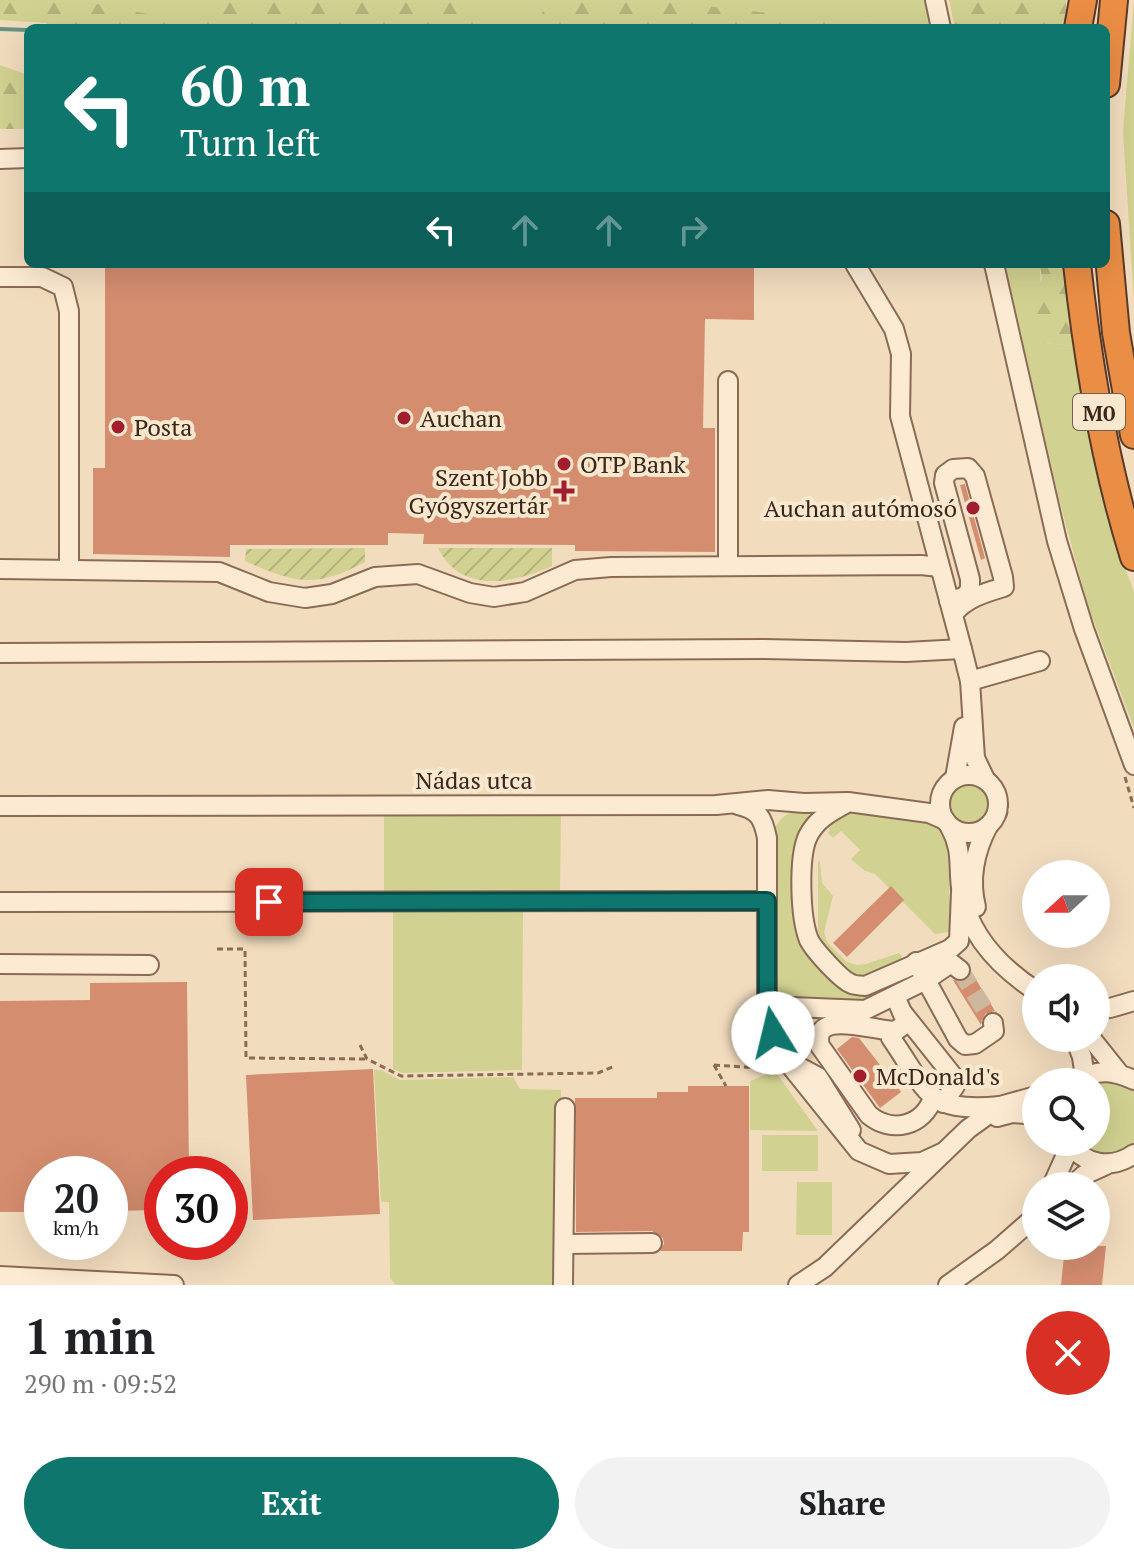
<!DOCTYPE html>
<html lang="en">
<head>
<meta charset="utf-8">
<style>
	:root { --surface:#fff; --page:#f2f2f2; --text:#202124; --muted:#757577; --accent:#0f766e }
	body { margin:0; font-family:"PT Serif",serif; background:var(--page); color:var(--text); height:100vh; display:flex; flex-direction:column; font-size:30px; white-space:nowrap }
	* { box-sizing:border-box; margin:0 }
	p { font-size:26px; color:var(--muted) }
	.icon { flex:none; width:44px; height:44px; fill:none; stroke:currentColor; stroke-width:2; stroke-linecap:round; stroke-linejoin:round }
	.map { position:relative; height:1285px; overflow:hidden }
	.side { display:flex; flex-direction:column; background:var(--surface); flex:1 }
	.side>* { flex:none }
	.top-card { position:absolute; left:24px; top:24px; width:1086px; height:244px; border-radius:12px; box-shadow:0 8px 32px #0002; background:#0f766e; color:#fff; overflow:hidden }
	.needle { width:52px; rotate:249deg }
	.fabs { position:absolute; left:1022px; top:860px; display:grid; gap:16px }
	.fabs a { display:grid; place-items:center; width:88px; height:88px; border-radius:50%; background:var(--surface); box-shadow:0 8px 32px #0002; font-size:40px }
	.speed { position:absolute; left:24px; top:1156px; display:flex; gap:16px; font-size:40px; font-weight:700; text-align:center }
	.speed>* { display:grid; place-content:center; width:104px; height:104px; border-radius:50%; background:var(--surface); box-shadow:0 8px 32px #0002; line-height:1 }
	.speed small { font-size:20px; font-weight:400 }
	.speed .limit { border:12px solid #d22; background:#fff; color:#111 }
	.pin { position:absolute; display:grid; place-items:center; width:68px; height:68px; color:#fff; margin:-34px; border-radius:16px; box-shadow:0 4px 12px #0006 }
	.me { position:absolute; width:88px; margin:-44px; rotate:351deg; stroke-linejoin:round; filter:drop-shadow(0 0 6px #0008) }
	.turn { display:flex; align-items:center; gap:28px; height:168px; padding:0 24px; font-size:36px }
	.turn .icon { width:104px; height:104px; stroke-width:2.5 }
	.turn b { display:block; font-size:56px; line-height:68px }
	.lanes { display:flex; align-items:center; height:76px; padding:0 24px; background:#0003; justify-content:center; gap:40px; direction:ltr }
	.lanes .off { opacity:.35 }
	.round { display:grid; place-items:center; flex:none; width:84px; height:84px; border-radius:42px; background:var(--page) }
	.head { display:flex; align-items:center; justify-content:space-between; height:136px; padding:0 24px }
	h1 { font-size:48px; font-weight:700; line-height:60px }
	.action { display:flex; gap:16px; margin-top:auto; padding:16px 24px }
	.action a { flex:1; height:92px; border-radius:48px; background:var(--accent); color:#fff; font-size:32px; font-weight:700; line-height:92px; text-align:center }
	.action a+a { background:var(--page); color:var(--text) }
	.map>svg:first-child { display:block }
	.green { fill:#d1d191 }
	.forest { fill:url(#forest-firs) }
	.garden { fill:url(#garden-furrows) }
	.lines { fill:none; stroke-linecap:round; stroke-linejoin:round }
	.stream { stroke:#689282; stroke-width:4 }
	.building { fill:#d58d6f }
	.minor-tunnel { stroke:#cdb89d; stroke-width:18; stroke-dasharray:18 9; stroke-linecap:butt }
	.minor-casing { stroke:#8c6b55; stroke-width:22 }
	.highway-casing { stroke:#593a2a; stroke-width:30 }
	.path { stroke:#8c6b55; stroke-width:3; stroke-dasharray:6 4; stroke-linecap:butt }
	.minor { stroke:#fcead2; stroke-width:18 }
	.highway { stroke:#eb8e45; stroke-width:26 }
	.route-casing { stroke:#0a4d48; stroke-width:20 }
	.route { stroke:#0f766e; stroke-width:14 }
	.poi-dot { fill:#a21e2f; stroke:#f9e7ce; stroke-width:3 }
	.labels { text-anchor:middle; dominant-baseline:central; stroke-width:8; stroke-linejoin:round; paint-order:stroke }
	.shield { fill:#f9e7ce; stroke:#736051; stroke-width:2 }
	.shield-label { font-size:22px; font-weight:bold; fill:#3a261b }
	.poi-label { font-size:24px; fill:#3a261b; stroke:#f9e7ce; text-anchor:start }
	.street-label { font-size:24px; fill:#3a261b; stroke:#f9e7ce }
</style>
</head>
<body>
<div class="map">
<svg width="1134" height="1285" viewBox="0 0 1134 1285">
	<defs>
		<pattern id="forest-firs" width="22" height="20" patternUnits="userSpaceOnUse" patternTransform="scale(2)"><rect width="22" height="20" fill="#d1d191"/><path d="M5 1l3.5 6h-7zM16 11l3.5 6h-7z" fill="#b4b37c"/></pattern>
		<pattern id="garden-furrows" width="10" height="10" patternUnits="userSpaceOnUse" patternTransform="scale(2)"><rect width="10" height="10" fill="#d1d191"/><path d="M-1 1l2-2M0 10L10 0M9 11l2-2" fill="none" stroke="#b4b37c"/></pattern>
	</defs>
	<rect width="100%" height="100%" fill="#f2dcbe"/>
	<g class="green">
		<path d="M64,0H927L934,28H110Z"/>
		<path d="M1134,0V302L1123,131Z"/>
		<path d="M1005,264H1041L1037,342L1073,346L1090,438L1118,549L1134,592V728L1088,606L1059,499Z"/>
		<circle cx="969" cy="803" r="23"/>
		<path d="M822,806L802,826L795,846V933L799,944L809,955L850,993L866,994L915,972L919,974L865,1005L783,1000L778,990L774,831C783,809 800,809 822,806Z"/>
		<path d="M847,811L938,823L952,842L955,871L949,892L952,925L949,932L935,934L875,874L865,871L851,859L860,850L841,831L833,838L828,833L833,821Z"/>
		<path d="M384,812L561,813L560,895L384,894Z"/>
		<path d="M820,861L822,883L833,896L824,932L827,942L847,962L857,965L866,964L899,953L902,956L901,960L858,977L826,947L818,932V862Z"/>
		<path d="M393,911H523L522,1070L402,1073L393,1069Z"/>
		<path d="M374,1070H381L400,1080L513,1077L520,1089L561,1090L560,1279L556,1285H396L390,1278L389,1202H381Z"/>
		<path d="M775,1071L818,1131L750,1130V1081Z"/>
		<path d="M1104,1079L1134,1090V1145C1109,1157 1101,1160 1078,1142H1096V1082Z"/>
		<rect x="762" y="1135" width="56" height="36"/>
		<path d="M797,1182H832V1235H796Z"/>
	</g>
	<g class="forest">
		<path d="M0,0H95L97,4L168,18L166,28H47V23L0,20Z"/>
		<path d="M199,0H473L476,28H197Z"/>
		<path d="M546,0H651L905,28H538Z"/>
		<path d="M949,0H1066L1065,28H955Z"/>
		<path d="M0,65L28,75V129H0Z"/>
		<path d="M1040,264H1064L1073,346L1037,342L1032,292L1042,279Z"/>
	</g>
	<g class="garden">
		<path d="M365,548V562C315,589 295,583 245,561L246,549Z"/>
		<path d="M438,548H552V566C514,583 461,595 438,548Z"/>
	</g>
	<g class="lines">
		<path class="stream" d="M0,29L28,30"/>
	</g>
	<g class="building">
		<path d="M105,264H754V320L705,319L703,428H715V552L575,551V545L423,544L424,534L388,533V545H230V557L93,554V468H105Z"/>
		<path d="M965,484L985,558L981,560L960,485Z"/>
		<path d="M891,886L904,900L847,957L833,943Z"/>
		<path d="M972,973L995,1011L985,1014L981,1025L953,980L964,981Z"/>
		<path d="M187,982L189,1174H162V1210L110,1211V1174H42V1212H0V1001L90,1000V983Z"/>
		<path d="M852,1037L859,1038L901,1092L880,1108L837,1049Z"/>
		<path d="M373,1069L380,1214L253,1220L246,1075Z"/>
		<path d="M688,1086H749V1232H743L742,1251H660L664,1244L663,1238L652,1231L576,1232L575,1098H657V1092H688Z"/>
		<path d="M1065,1246H1106L1102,1285H1061Z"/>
	</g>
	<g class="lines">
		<path class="minor-tunnel" d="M960,970L993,1023"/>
		<defs>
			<g id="minor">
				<path d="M935,0L941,28"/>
				<path d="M0,159L28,158"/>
				<path d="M855,264L894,329L901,354L900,416L962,649L970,681L975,758L985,779"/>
				<path d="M994,264L1057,541L1084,629L1134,765"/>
				<path d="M0,277H42L63,287L69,311V569"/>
				<path d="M728,381V566"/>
				<path d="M0,569L219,572L269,592L305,598L332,594L375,577L418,574L470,593L494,597L525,592L575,570L611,567L921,565L939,567"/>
				<path d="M949,601L964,597L970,590V579L944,483L945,475L953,469L968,468L975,476L1003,577L1004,587C984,593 966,598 953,614"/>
				<path d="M0,653L764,649L906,652L962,649"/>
				<path d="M970,681L1040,661"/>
				<circle cx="969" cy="804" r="29"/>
				<path d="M955,778L964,727"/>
				<path d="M845,804C830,812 816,820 808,836C798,857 800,918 809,940C814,950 842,981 852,984C856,986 861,985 865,986L950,949L959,941L961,892"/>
				<path d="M738,805C759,810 763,818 767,838V1006L773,1033L786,1060L859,1151L889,1164L922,1162L944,1152"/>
				<path d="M0,806L716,805L768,800L804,803L848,802L929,813L945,820"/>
				<path d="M950,827C964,852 957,868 962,894C970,937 1001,968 1036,991"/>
				<path d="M0,902L767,901"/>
				<path d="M976,907C969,879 975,851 988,826"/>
				<path d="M0,964L149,965"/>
				<path d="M960,970L951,963L926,980L958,1039L965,1045L975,1044L994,1031L993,1023"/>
				<path d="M895,996L905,1019L904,1025L895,1031L891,1038C929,1093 926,1113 1000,1106"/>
				<path d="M767,1006L865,1010L926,980L916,962"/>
				<path d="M1096,1009L1110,1008L1134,1001"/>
				<path d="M902,1012L953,1076L955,1086L943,1103"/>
				<path d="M895,1031C875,1031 811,1008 820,1046L869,1115C892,1134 923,1126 933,1098"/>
				<path d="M1075,1038L1082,1057L1085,1077"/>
				<path d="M1091,1038L1119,1073"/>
				<path d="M790,1062L818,1077L851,1130"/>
				<path d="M1079,1082C1096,1067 1116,1072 1134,1080"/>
				<path d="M997,1117L1012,1113L1036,1115"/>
				<path d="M1068,1142C1084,1165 1111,1170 1134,1154"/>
				<path d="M1052,1186L1070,1146"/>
				<path d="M1072,1186L1084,1175L1106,1165"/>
				<path d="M564,1244L652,1243"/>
				<path d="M0,1276L174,1285"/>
				<path d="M563,1285L565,1108"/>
				<path d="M798,1285L825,1267L968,1129L1000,1106L1036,1096"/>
				<path d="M948,1285L997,1250L1036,1216"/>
			</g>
			<g id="highway">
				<path d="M1078,28L1083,0"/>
				<path d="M1106,84L1114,0"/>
				<path d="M1106,224L1116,333L1134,435"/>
				<path d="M1077,264C1088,363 1104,462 1134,557"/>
			</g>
		</defs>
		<use href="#minor" class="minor-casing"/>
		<use href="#highway" class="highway-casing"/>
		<g class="path">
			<path d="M1125,777L1134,808"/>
			<path d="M1000,783C1006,793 1011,809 1004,820"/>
			<path d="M217,949H245L246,1058L367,1059"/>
			<path d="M360,1045L367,1059L401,1076L598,1073L615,1066"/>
			<path d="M714,1065L773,1069"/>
			<path d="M714,1065L726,1086"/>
		</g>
		<use href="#minor" class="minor"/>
		<use href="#highway" class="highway"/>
	</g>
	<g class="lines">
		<defs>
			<path id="route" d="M269,902L767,901V1006L773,1033"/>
		</defs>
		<use href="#route" class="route-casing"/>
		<use href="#route" class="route"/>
	</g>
	<g class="poi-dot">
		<circle cx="404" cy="418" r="8"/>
		<circle cx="118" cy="427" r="8"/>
		<circle cx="564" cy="464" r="8"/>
		<path d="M560 479h8v8h8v8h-8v8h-8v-8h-8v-8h8z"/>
		<circle cx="973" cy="508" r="8"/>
		<circle cx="860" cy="1076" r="8"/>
	</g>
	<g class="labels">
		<rect class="shield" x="1073" y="394" width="52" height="36" rx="6"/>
		<g class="shield-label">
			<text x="1099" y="412">M0</text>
		</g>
		<g class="poi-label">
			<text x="420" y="418">Auchan</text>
			<text x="134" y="427">Posta</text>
			<text x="580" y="464">OTP Bank</text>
			<text x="548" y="477" text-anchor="end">Szent Jobb<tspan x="548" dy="28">Gyógyszertár</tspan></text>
			<text x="957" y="508" text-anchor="end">Auchan autómosó</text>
			<text x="876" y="1076">McDonald's</text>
		</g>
		<g class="street-label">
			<text x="474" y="780">Nádas utca</text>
		</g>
	</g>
</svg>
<div class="fabs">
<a><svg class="needle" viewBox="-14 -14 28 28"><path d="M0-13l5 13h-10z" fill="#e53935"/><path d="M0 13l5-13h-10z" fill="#757577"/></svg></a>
<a><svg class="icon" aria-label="sound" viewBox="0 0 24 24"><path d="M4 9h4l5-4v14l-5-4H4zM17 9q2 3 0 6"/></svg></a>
<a><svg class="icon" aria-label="search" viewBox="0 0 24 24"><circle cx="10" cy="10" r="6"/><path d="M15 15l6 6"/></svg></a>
<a><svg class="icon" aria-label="layers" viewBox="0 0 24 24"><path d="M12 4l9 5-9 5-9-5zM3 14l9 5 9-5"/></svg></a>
</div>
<div class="speed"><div>20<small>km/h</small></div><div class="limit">30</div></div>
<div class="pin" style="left:269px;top:902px;background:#d93025"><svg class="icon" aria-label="arrive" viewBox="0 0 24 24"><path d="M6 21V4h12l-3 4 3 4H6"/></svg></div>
<svg class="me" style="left:773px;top:1033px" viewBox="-20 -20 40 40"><circle r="19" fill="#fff"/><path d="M0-13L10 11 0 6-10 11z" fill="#0f766e"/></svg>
<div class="top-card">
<div class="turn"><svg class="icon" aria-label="left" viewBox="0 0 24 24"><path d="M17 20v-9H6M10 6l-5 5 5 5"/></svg><div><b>60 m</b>Turn left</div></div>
<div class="lanes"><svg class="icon" aria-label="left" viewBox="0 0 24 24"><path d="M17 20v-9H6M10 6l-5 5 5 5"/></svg><svg class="icon off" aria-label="ahead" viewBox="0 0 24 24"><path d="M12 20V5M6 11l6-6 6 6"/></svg><svg class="icon off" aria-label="ahead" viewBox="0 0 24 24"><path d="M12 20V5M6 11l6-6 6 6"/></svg><svg class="icon off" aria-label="right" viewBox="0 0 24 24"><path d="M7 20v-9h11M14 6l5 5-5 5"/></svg></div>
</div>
</div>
<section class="side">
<div class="head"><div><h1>1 min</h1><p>290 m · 09:52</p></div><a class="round" style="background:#d93025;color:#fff"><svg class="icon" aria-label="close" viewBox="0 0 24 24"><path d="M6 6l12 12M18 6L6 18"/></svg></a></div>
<div class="action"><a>Exit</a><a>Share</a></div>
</section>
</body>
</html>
